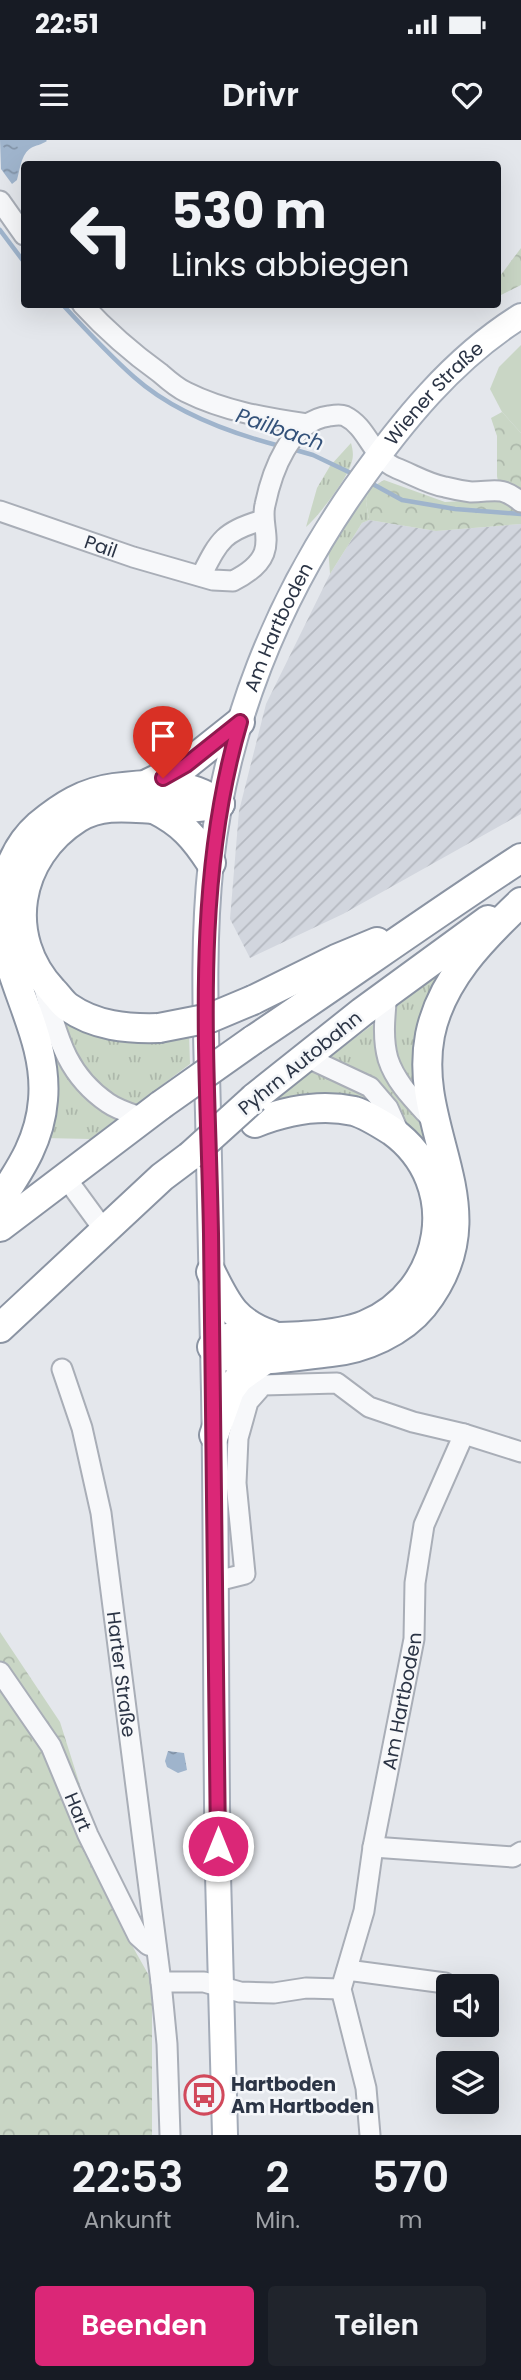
<!DOCTYPE html>
<html lang="de">
<head>
<meta charset="utf-8">
<style>
	:root { --surface:#171b24; --page:#20242c; --text:#f1f3f6; --muted:#9ea1a6; --accent:#db2777 }
	body { margin:0; font-family:Poppins,sans-serif; background:var(--page); color:var(--text); height:100vh; display:flex; flex-direction:column; font-size:26px; white-space:nowrap }
	* { box-sizing:border-box; margin:0 }
	p { font-size:23px; color:var(--muted) }
	.icon { flex:none; width:38px; height:38px; fill:none; stroke:currentColor; stroke-width:2; stroke-linecap:round; stroke-linejoin:round }
	.map { position:relative; height:1995px; overflow:hidden }
	.sheet { display:flex; flex-direction:column; background:var(--surface); flex:1 }
	.sheet>* { flex:none }
	.banner { position:absolute; left:21px; top:21px; width:480px; height:147px; border-radius:7px; box-shadow:0 7px 28px #0002; background:#171b24; color:var(--text); overflow:hidden }
	.tools { position:absolute; left:436px; top:1834px; display:grid; gap:14px }
	.tools a { display:grid; place-items:center; width:63px; height:63px; border-radius:7px; background:var(--surface); box-shadow:0 7px 28px #0002; font-size:35px }
	.pin { position:absolute; display:grid; place-items:center; width:60px; height:60px; color:#fff; margin:-72px -30px; border-radius:50% 50% 50% 0; rotate:-45deg; box-shadow:0 0 7px #0007 }
	.pin .icon { rotate:45deg }
	.me { position:absolute; width:77px; margin:-38px; rotate:0deg; stroke-linejoin:round; filter:drop-shadow(0 0 5px #0008) }
	.turn { display:flex; align-items:center; gap:24px; height:147px; padding:0 35px; font-size:32px }
	.turn .icon { width:91px; height:91px; stroke-width:2.5 }
	.turn b { display:block; font-size:49px; line-height:60px }
	.eta { display:flex; justify-content:space-evenly; align-items:center; height:119px; text-align:center }
	.eta b { font-size:42px; font-weight:600; line-height:49px }
	.primary-button { display:flex; gap:14px; margin-top:auto; padding:14px 35px }
	.primary-button a { flex:1; height:80px; border-radius:7px; background:var(--accent); color:#fff; font-size:28px; font-weight:600; line-height:80px; text-align:center }
	.primary-button a+a { background:var(--page); color:var(--text) }
	.status { display:flex; justify-content:space-between; align-items:center; height:49px; padding:0 35px; background:var(--surface); direction:ltr }
	.status svg { height:19px; fill:currentColor }
	header { display:flex; justify-content:space-between; align-items:center; height:91px; padding:0 35px; background:var(--surface); font-size:32px; font-weight:600 }
	.map>svg:first-child { display:block }
	.industrial { fill:url(#industrial-furrows) }
	.grass { fill:url(#grass-tufts) }
	.forest { fill:url(#forest-crowns) }
	.pitch { fill:#c9d6c5 }
	.water { fill:url(#water-ripples) }
	.lines { fill:none; stroke-linecap:round; stroke-linejoin:round }
	.stream { stroke:#9fb4cc; stroke-width:4.5 }
	.minor-casing { stroke:#a9aeb7; stroke-width:23 }
	.major-casing { stroke:#a3abb8; stroke-width:28 }
	.highway-casing { stroke:#8b94a3; stroke-width:32 }
	.minor { stroke:#f7f8fa; stroke-width:19 }
	.major { stroke:#fff; stroke-width:24 }
	.highway { stroke:#fff; stroke-width:28 }
	.highway-bridge-casing { stroke:#8b94a3; stroke-width:32; stroke-linecap:butt }
	.highway-bridge { stroke:#fff; stroke-width:28 }
	.route-casing { stroke:#8e194d; stroke-width:18 }
	.route { stroke:#db2777; stroke-width:12 }
	.labels { text-anchor:middle; dominant-baseline:central; stroke-width:5; stroke-linejoin:round; paint-order:stroke }
	.street-label { font-size:19px; fill:#2b3445; stroke:#f4f6f9 }
	.poi-label { font-size:19px; font-weight:bold; fill:#2b3445; stroke:#f4f6f9; text-anchor:start }
	.water-label { font-size:21px; font-style:italic; fill:#34527a; stroke:#f4f6f9 }
</style>
</head>
<body>
<div class="status"><b>22:51</b><svg viewBox="0 0 49 12"><path d="M0 12V9h3v3zM5 12V6h3v6zM10 12V3h3v9zM15 12V0h3v12zM26 1h20v11H26zM47 4h2v5h-2z"/></svg></div>
<header><svg class="icon" aria-label="menu" viewBox="0 0 24 24"><path d="M4 6h16M4 12h16M4 18h16"/></svg>Drivr<svg class="icon" aria-label="heart" viewBox="0 0 24 24"><path d="M12 20l-8-8c-3-5 5-10 8-4 3-6 11-1 8 4z"/></svg></header>
<div class="map">
<svg width="521" height="1995" viewBox="0 0 521 1995">
	<defs>
		<pattern id="industrial-furrows" width="10" height="10" patternUnits="userSpaceOnUse" patternTransform="scale(1.75)"><rect width="10" height="10" fill="#d2d6de"/><path d="M-1 1l2-2M0 10L10 0M9 11l2-2" fill="none" stroke="#b4b8c0"/></pattern>
		<pattern id="grass-tufts" width="24" height="20" patternUnits="userSpaceOnUse" patternTransform="scale(1.75)"><rect width="24" height="20" fill="#c9d6c5"/><path d="M3 7l-1-3M5 7V3M7 7l1-3M15 17l-1-3M17 17v-4M19 17l1-3" fill="none" stroke="#adb8ab"/></pattern>
		<pattern id="forest-crowns" width="20" height="18" patternUnits="userSpaceOnUse" patternTransform="scale(1.75)"><rect width="20" height="18" fill="#c9d6c5"/><path d="M2 6a3 3 0 1 1 6 0M12 15a3 3 0 1 1 6 0" fill="none" stroke="#adb8ab"/></pattern>
		<pattern id="water-ripples" width="26" height="14" patternUnits="userSpaceOnUse" patternTransform="scale(1.75)"><rect width="26" height="14" fill="#9fb4cc"/><path d="M2 4q2-2 4 0t4 0M15 11q2-2 4 0t4 0" fill="none" stroke="#8293a7"/></pattern>
	</defs>
	<rect width="100%" height="100%" fill="#e4e7ec"/>
	<polygon class="industrial" points="369,380 436,391 521,384 521,674 343,774 250,818 230,779 239,671 266,564 330,434 362,383"/>
	<g class="grass">
		<path d="M 351,303 C 353,310 354,317 351,324 C 347,339 318,377 306,387 L 317,348 L 330,326 Z"/>
		<polygon points="374,331 366,361 369,380 362,383 330,434 328,406"/>
		<polygon points="29,719 39,852 189,894 190,924 90,999 44,998 23,841"/>
		<path d="M 442,832 L 445,837 C 396,915 434,977 447,1058 C 451,1083 448,1107 439,1131 C 407,1210 305,1210 234,1211 L 230,1206 C 277,1196 329,1211 373,1190 C 465,1147 470,1010 372,971 C 335,956 294,961 257,975 L 260,970 Z"/>
	</g>
	<g class="forest">
		<polygon points="521,108 521,145 497,157 497,140"/>
		<polygon points="502,272 521,293 521,384 436,391 369,380 366,361 369,349 384,340 445,362 501,359 497,336 497,296 491,278"/>
		<polygon points="0,1492 60,1582 129,1800 152,1841 152,1995 0,1995"/>
	</g>
	<polygon class="pitch" points="521,205 521,293 502,272 490,249 499,227"/>
	<g class="water">
		<path d="M 0,0 L 46,0 L 47,1 C 41,5 36,5 31,8 C 21,14 20,30 17,40 L 12,44 L 1,29 Z"/>
		<polygon points="168,1611 184,1613 187,1630 178,1633 167,1627 165,1621"/>
	</g>
	<g class="lines">
		<g class="stream">
			<polyline points="0,90 24,122"/>
			<path d="M 62,164 C 85,189 109,215 134,237 C 173,272 230,293 280,306"/>
			<polyline points="292,309 313,315 355,335"/>
			<polyline points="369,342 402,360 455,369 521,374"/>
		</g>
		<g class="minor-casing">
			<g id="minor">
				<polyline points="0,61 24,95"/>
				<path d="M 82,164 C 106,190 132,213 160,233 C 168,240 177,248 186,252 C 224,271 266,278 307,284"/>
				<path id="s1" d="M 0,371 L 133,417 L 213,440 L 233,441 C 245,435 259,426 264,413 C 270,397 261,381 265,365 C 272,331 290,281 329,276 C 335,275 340,274 345,276 C 368,287 372,318 396,328 C 412,334 428,344 445,347 C 453,349 463,351 471,352 C 494,352 500,345 521,362"/>
				<path d="M 201,436 C 219,401 223,391 263,380"/>
				<path d="M 43,845 C 57,893 64,933 108,963 C 118,970 132,974 143,978"/>
				<path d="M 387,853 C 385,874 382,898 388,919 C 396,944 417,963 433,981"/>
				<polyline points="306,917 370,947 388,968 401,997"/>
				<polyline points="66,1038 104,1090"/>
				<path id="s2" d="M 62,1229 L 82,1288 L 101,1373 L 161,1842"/>
				<polyline points="217,1441 245,1434 236,1343 238,1298 248,1262 263,1245 337,1243 369,1267 413,1282 464,1294 521,1312"/>
				<path id="s3" d="M 0,1532 L 51,1606 L 88,1695 L 138,1796 L 148,1805 L 156,1807"/>
				<polyline points="373,1707 513,1717 521,1712"/>
				<polyline points="347,1830 445,1843"/>
				<polyline points="170,1995 167,1904 161,1842 204,1842 240,1852 274,1853 306,1848 341,1849"/>
				<path id="s4" d="M 370,1995 L 366,1948 L 341,1849 L 364,1771 L 373,1707 L 414,1499 L 415,1443 L 424,1385 L 464,1294"/>
			</g>
		</g>
		<g class="major-casing">
			<g id="major">
				<path id="s5" d="M 225,1995 C 223,1908 220,1821 218,1735 C 215,1574 217,1413 214,1252 C 212,1159 210,1066 208,973 C 206,889 202,805 211,722 C 226,586 277,459 355,348 C 401,283 453,218 521,176"/>
			</g>
		</g>
		<g class="highway-casing">
			<g id="highway">
				<polyline points="149,643 186,625 240,582"/>
				<path d="M 154,669 C 182,683 194,697 211,723"/>
				<polyline points="253,860 336,819 377,802"/>
				<path d="M 159,888 C 127,889 95,886 68,867 C 62,863 58,856 53,851 C 2,797 16,717 78,678 C 103,663 130,668 156,669 C 178,669 199,668 220,664"/>
				<path d="M 253,900 C 343,840 430,777 521,718"/>
				<polyline points="254,958 362,872 488,780"/>
				<path d="M 255,983 C 285,971 321,964 354,971 C 367,975 381,984 392,991 C 465,1044 445,1152 365,1185 C 331,1199 264,1197 227,1198 L 212,1207 C 218,1210 224,1216 230,1217 C 262,1224 299,1215 331,1212 C 364,1209 402,1192 423,1166 C 499,1070 411,993 430,895 C 441,840 482,799 521,762"/>
				<path d="M 0,1060 C 21,1028 40,1000 43,960 C 49,893 1,836 1,769 C 1,761 4,752 6,743 C 11,720 21,701 39,685 C 62,666 84,652 114,648 C 152,643 187,640 220,664"/>
				<polyline points="0,1087 161,965"/>
				<path d="M 211,1132 C 227,1165 236,1183 272,1195"/>
				<polyline points="0,1188 162,1037 190,1016"/>
				<polyline points="214,1295 230,1250 239,1238 266,1219"/>
			</g>
		</g>
		<use href="#minor" class="minor"/>
		<use href="#major" class="major"/>
		<use href="#highway" class="highway"/>
		<g class="highway-bridge-casing">
			<g id="highway-bridge">
				<polyline points="159,888 210,878 253,860"/>
				<polyline points="161,965 253,900"/>
				<polyline points="190,1016 254,958"/>
			</g>
		</g>
		<use href="#highway-bridge" class="highway-bridge"/>
	</g>
	<g class="lines">
		<g class="route-casing">
			<path id="route" d="M 163,638 L 186,625 L 240,582 C 191,749 208,923 211,1094 C 214,1298 217,1502 218,1706"/>
		</g>
		<use href="#route" class="route"/>
	</g>
	<defs>
		<g id="bus-ring" transform="scale(2.0125)"><circle r="9.5" fill="#f4f6f9" stroke="#d1495b" stroke-width="1.5"/><path d="M-5-6H5V4H4V6H2V4H-2V6H-4V4H-5ZM-3.5-4V0h7V-4ZM-3.5 1.2v1.5H-2V1.2ZM2 1.2v1.5H3.5V1.2Z" fill="#d1495b"/></g>
	</defs>
	<g fill-rule="evenodd">
		<use href="#bus-ring" x="204" y="1955"/>
	</g>
	<g class="labels">
		<g class="street-label">
			<text stroke="none"><textPath href="#s5" startOffset="1802">Wiener Straße</textPath></text>
			<text stroke="none"><textPath href="#s1" startOffset="107">Pail</textPath></text>
			<text stroke="none"><textPath href="#s5" startOffset="1519">Am Hartboden</textPath></text>
			<text transform="translate(300 923) rotate(-39)">Pyhrn Autobahn</text>
			<text stroke="none"><textPath href="#s2" startOffset="312">Harter Straße</textPath></text>
			<text stroke="none"><textPath href="#s4" startOffset="444">Am Hartboden</textPath></text>
			<text stroke="none"><textPath href="#s3" startOffset="161">Hart</textPath></text>
		</g>
		<g class="poi-label">
			<text x="231" y="1944">Hartboden<tspan x="231" dy="22">Am Hartboden</tspan></text>
		</g>
		<g class="water-label">
			<text transform="translate(280 289) rotate(19)">Pailbach</text>
		</g>
	</g>
</svg>
<div class="tools">
<a><svg class="icon" aria-label="sound" viewBox="0 0 24 24"><path d="M4 9h4l5-4v14l-5-4H4zM17 9q2 3 0 6"/></svg></a>
<a><svg class="icon" aria-label="layers" viewBox="0 0 24 24"><path d="M12 4l9 5-9 5-9-5zM3 14l9 5 9-5"/></svg></a>
</div>
<div class="pin" style="left:163px;top:638px;background:#d93025"><svg class="icon" aria-label="arrive" viewBox="0 0 24 24"><path d="M6 21V4h12l-3 4 3 4H6"/></svg></div>
<svg class="me" style="left:218px;top:1706px" viewBox="-20 -20 40 40"><circle r="17" fill="#db2777" stroke="#fff" stroke-width="3"/><path d="M0-11L8 9 0 5-8 9z" fill="#fff"/></svg>
<div class="banner">
<div class="turn"><svg class="icon" aria-label="left" viewBox="0 0 24 24"><path d="M17 20v-9H6M10 6l-5 5 5 5"/></svg><div><b>530 m</b>Links abbiegen</div></div>
</div>
</div>
<section class="sheet">
<div class="eta">
<div><b>22:53</b><p>Ankunft</p></div>
<div><b>2</b><p>Min.</p></div>
<div><b>570</b><p>m</p></div>
</div>
<div class="primary-button"><a>Beenden</a><a>Teilen</a></div>
</section>
</body>
</html>
